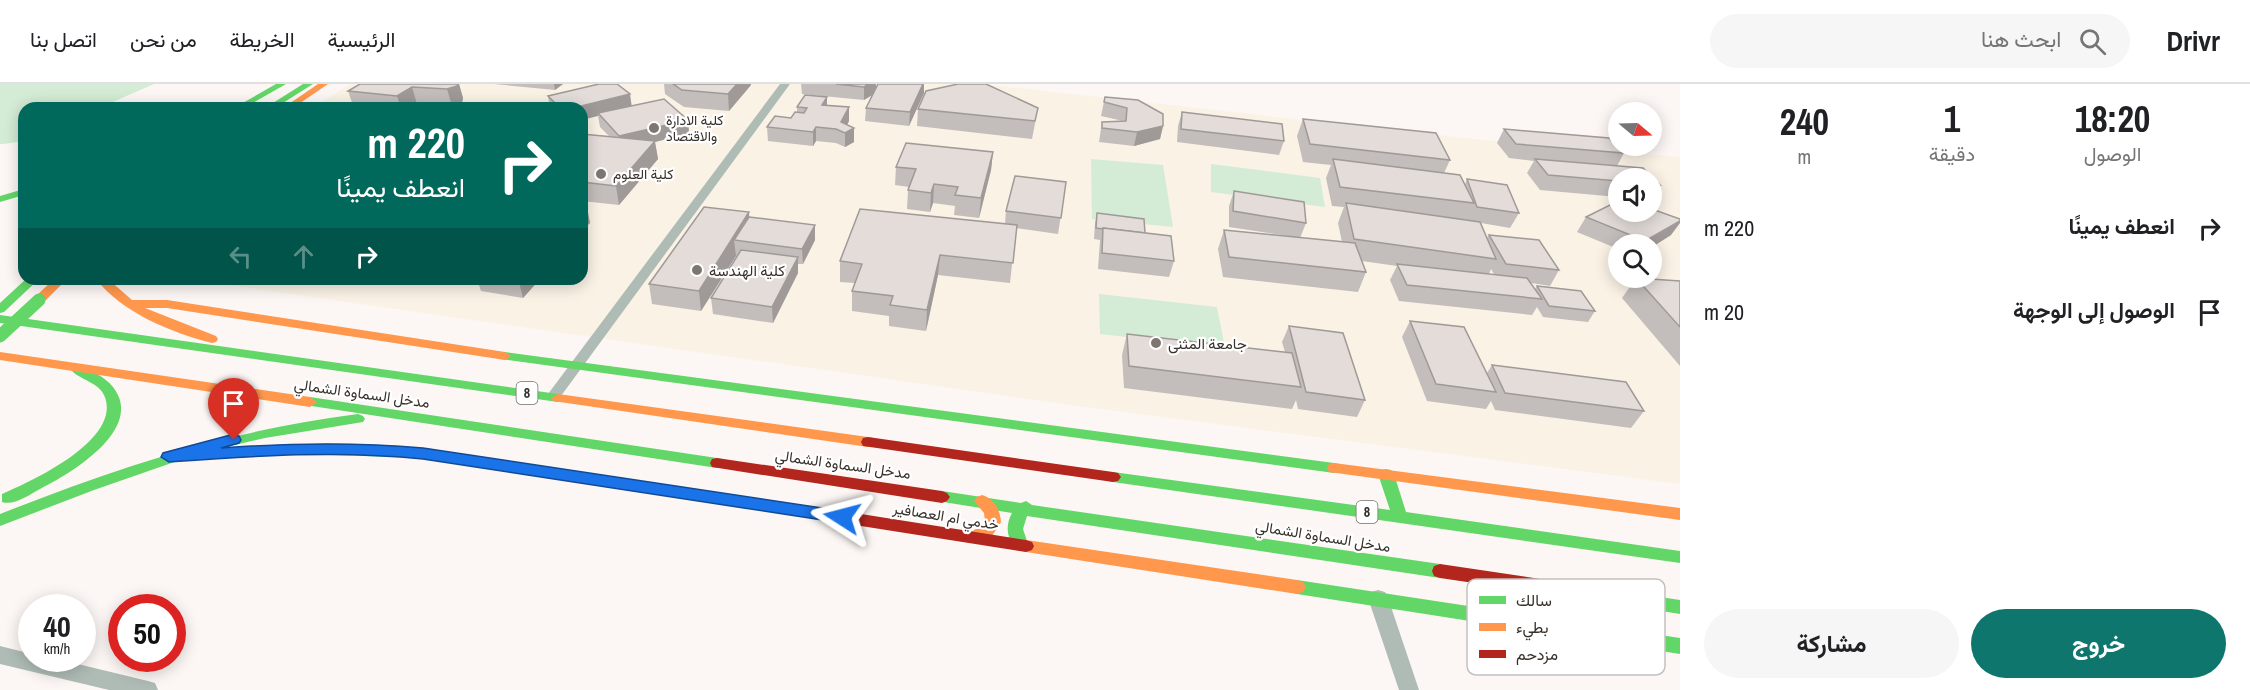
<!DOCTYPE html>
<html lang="ar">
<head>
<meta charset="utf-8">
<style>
	:root { --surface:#fff; --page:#f6f6f6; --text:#202124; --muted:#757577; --line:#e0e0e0; --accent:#0f766e }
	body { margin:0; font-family:"Archivo Narrow",Vazirmatn,sans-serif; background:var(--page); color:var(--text); direction:rtl; height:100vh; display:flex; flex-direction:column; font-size:22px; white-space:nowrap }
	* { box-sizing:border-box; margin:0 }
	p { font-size:20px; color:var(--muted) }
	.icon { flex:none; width:33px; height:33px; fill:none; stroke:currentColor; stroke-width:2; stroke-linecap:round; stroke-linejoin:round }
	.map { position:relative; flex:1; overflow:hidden; direction:ltr }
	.drawer { display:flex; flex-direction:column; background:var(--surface); width:570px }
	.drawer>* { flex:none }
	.top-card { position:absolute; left:18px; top:18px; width:570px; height:183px; border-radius:18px; box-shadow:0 3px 15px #0003; direction:rtl; background:#00695c; color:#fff; overflow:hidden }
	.needle { width:39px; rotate:109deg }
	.tools { position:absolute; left:1608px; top:18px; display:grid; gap:12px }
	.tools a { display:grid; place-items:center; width:54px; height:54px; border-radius:50%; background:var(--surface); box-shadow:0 3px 15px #0003; font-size:30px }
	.speed { position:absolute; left:18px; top:510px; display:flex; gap:12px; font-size:30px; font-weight:700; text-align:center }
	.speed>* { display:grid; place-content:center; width:78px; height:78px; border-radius:50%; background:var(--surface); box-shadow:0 3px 15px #0003; line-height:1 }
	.speed small { font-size:15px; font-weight:400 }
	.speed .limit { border:9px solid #d22; background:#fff; color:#111 }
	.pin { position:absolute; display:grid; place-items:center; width:51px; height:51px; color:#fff; margin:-62px -26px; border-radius:50% 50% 50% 0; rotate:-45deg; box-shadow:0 0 6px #0007 }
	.pin .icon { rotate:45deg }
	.me { position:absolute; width:66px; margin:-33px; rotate:279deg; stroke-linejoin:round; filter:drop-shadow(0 0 4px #0008) }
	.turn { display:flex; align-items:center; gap:21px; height:126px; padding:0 24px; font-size:27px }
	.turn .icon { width:78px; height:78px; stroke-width:2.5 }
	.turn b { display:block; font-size:42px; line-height:51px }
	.lanes { display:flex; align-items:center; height:57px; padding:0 24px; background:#0003; justify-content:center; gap:30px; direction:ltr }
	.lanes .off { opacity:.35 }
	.eta { display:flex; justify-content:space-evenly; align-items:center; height:102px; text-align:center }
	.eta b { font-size:36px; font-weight:700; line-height:42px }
	.cta { display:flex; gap:12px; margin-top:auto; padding:12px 24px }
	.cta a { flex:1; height:69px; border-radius:36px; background:var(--accent); color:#fff; font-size:24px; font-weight:700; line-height:69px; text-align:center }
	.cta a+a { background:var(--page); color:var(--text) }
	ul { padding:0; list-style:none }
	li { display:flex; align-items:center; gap:18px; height:84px; padding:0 24px }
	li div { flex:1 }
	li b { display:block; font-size:22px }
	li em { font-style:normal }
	header { display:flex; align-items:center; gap:36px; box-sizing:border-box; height:84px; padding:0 30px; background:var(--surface); border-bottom:2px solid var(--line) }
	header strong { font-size:28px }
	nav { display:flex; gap:33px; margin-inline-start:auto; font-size:21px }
	.search { width:420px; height:54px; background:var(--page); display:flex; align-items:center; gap:15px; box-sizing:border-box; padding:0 21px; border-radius:33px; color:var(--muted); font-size:22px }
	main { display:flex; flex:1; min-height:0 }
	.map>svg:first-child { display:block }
	.education { fill:#faf2e5; fill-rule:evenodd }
	.green { fill:#d4ebd5 }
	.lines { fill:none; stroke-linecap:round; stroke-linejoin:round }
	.street { fill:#afbcb5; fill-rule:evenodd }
	.fast { fill:#63d668; fill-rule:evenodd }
	.slow { fill:#ff974d; fill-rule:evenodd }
	.jam { fill:#b3261e; fill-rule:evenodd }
	.fast-bridge { stroke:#63d668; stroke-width:13 }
	.wall { fill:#c3bdbb; fill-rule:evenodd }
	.shaded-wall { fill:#9f9a98 }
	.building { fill:#e3dcd9; stroke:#9f9a98; stroke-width:1.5 }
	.route { fill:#1a73e8; stroke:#114b97; stroke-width:1.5 }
	.poi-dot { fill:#7d7671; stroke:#fff; stroke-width:2 }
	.labels { text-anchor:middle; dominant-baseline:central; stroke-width:4.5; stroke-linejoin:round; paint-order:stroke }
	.far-poi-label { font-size:14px; fill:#38302b; stroke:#fff; text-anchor:start }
	.shield { fill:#fff; stroke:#746e6b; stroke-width:1.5 }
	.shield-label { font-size:14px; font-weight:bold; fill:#38302b }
	.poi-label { font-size:15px; fill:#38302b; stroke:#fff; text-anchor:start }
	.street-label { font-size:15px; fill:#38302b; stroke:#fff }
	.key { fill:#fff; stroke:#c3c1bf; stroke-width:1.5 }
	.key-label { font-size:16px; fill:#38302b }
</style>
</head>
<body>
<header>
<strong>Drivr</strong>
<div class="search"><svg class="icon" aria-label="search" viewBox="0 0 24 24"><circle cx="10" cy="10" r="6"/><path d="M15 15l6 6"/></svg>ابحث هنا</div>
<nav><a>الرئيسية</a><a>الخريطة</a><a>من نحن</a><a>اتصل بنا</a></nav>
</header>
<main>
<section class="drawer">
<div class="eta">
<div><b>18:20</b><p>الوصول</p></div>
<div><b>1</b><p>دقيقة</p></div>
<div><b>240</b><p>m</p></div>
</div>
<ul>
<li><svg class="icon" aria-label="right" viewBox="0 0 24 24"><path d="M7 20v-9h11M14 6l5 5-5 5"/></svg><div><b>انعطف يمينًا</b></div><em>220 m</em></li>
<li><svg class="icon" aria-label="arrive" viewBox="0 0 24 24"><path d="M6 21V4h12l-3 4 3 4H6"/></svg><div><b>الوصول إلى الوجهة</b></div><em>20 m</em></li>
</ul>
<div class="cta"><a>خروج</a><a>مشاركة</a></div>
</section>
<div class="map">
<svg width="1680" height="606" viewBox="0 0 1680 606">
	<rect width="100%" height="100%" fill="#fcf7f4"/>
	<path class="education" d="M 350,0 L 982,0 L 1484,56 L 1680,73 L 1680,400 L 1077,322 L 186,195 L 582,195 L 582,24 L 313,24 ZM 1618,94 L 1652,94 L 1652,128 L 1618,128 ZM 1618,160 L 1652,160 L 1652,194 L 1618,194 Z"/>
	<g class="green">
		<polygon points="0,0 154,0 99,24 24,24 24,57 3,60 0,60"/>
		<polygon points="1091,75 1163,81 1173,143 1092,135"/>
		<polygon points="1211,80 1320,94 1325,123 1211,108"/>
		<polygon points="1099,210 1217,223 1225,264 1100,250"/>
	</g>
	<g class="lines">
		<g class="street">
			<polygon points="780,0 790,0 558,316 548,316 545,313 548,310"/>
			<polygon points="1378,506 1385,508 1388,514 1419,606 1399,606 1368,514 1371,508"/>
			<polygon points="0,562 32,570 32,574 53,574 148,597 155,599 158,606 109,606 0,580"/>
		</g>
		<g class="fast">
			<polygon points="276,0 286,0 244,24 234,24"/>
			<polygon points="303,0 313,0 275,24 265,24"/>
			<polygon points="24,105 24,111 0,118 0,112"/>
			<polygon points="26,195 39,195 4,228 0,229 0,219"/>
			<polygon points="0,231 558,310 565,314 558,318 0,239"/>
			<polygon points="505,268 1334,379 1339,380 1341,384 1339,388 1334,389 500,275 499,272 500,269"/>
			<path d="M 78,282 C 90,285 105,293 113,303 C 146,345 70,390 40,405 C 29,411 14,422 2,418 L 2,410 C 32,397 124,355 104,311 C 98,298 80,296 71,286 L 73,283 Z"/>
			<polygon points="310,313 717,374 722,375 724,379 722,383 717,384 305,321 303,318"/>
			<path d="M 358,330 L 363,332 L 365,335 L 363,338 L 265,354 L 222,364 L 305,360 L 423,364 L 842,427 L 848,429 L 850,433 L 848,437 L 842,439 L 423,374 L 305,370 L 183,375 L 94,406 L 0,442 L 0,430 C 119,383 230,346 358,330 Z"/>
			<polygon points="1386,385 1391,386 1394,390 1406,428 1680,467 1680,479 1113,398 1108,397 1105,393 1108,389 1113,388 1390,426 1378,390 1381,386"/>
			<path d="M 942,407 L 1021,419 L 1026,417 L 1032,421 L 1440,480 L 1446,482 L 1448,487 L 1446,492 L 1440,494 L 1027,432 L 1023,445 L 1028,460 L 1026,464 L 1020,466 L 1014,464 C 1007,452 1005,442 1012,429 L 937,417 L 934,413 L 937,409 Z"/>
			<polygon points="1297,496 1680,554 1680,570 1297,510 1291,508 1288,503 1291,498"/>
			<polygon points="1587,502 1680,516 1680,530 1581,514 1578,509 1581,504"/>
		</g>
		<g class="slow">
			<polygon points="318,0 328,0 293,24 283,24"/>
			<polygon points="54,195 67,195 43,219 35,219 33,216 35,213"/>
			<path d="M 96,195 L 108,195 L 132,216 L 167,216 L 505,268 L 511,272 L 505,276 L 167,224 L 145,224 L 216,252 L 218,255 L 216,258 L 212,259 C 172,249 121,228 96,195 Z"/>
			<polygon points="0,268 310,313 317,318 310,323 0,276"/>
			<polygon points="558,310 868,353 873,354 875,358 873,362 868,363 553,317 551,314"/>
			<polygon points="1334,379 1680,424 1680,436 1329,388 1327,384 1329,380"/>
			<path d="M 982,411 C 995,415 1000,426 1001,438 L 992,452 L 975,459 L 969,457 L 967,453 C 971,446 980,444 985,437 L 984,429 L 974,417 L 977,413 Z"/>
			<polygon points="1026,456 1297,496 1303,498 1306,503 1303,508 1297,510 1026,468 1020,466 1018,462 1020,458"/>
		</g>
		<g class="jam">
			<polygon points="868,353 1113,388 1118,389 1121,393 1118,397 1113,398 863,362 861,358 863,354"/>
			<polygon points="717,374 942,407 947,409 950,413 947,417 942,419 712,383 710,379 712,375"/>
			<polygon points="842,427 1026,456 1032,458 1034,462 1032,466 1026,468 842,439 836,437 834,433 836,429"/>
			<polygon points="1440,480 1587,502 1593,504 1596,509 1593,514 1587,516 1440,494 1434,492 1432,487 1434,482"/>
		</g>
		<polyline class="fast-bridge" points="0,252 39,216"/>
	</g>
	<g class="wall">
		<polygon points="459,0 463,14 462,19 452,22 417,20 411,24 354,24 348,7"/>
		<polygon points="494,0 563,0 555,6"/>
		<polygon points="664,0 751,0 751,1 729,27 684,23 665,10"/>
		<polygon points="801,0 876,0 876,5 878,0 924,0 924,9 909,42 865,37 866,24 873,10 864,16 802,10"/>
		<polygon points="548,12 632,22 688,36 689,49 655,58 658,75 619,121 582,117 582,50 609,52 600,43 598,32 582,24 550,24"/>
		<polygon points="827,13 827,21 849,23 849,37 847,41 854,44 854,58 845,63 836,59 816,57 813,62 768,57 767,43 791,34 797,28 797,23"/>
		<polygon points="1105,13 1163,42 1160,55 1134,62 1099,58 1102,38 1123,37 1101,32"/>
		<polygon points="1038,24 1032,55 917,42 918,25"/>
		<polygon points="1182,28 1284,57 1279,71 1177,58 1178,42"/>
		<path d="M 1303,35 L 1450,76 L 1444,89 L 1465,100 L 1467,95 L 1519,129 L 1510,144 L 1481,139 L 1487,154 L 1489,151 L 1559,186 L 1550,202 L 1531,199 L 1535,205 L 1537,202 L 1595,227 L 1588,238 L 1543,233 L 1537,223 L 1532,231 L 1399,217 L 1390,196 L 1397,182 L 1362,177 L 1366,188 L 1358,208 L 1223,193 L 1218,165 L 1224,146 L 1295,153 L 1229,143 L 1229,122 L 1234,107 L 1306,139 L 1300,154 L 1342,158 L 1338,139 L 1344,123 L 1332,122 L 1326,94 L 1331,81 L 1303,78 L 1297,52 ZM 1491,185 L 1494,190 L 1489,190 Z"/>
		<polygon points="1504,45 1609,54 1624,69 1617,82 1643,84 1660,101 1652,114 1652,94 1618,94 1618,113 1540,106 1527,89 1534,77 1509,74 1497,59"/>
		<polygon points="993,68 991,86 979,134 954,131 955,122 933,119 930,128 907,125 908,106 909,103 895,101 896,83"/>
		<polygon points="1066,98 1058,150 1016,144 1010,199 938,191 926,247 889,242 889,232 852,227 852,207 855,199 840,198 840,177 1005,140 1006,127"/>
		<polygon points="1097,129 1145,149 1174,177 1169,193 1098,185 1100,156 1094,155 1095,139"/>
		<polygon points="749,133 815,141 815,156 803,180 798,180 798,189 773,239 713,230 711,214 737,172 736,172 701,227 652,220 649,200"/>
		<polygon points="1586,133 1671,151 1652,163 1652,160 1618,160 1618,165 1577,148"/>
		<polygon points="1636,194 1680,197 1680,282 1622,214"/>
		<polygon points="421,195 439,195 437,197"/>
		<polygon points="477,195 540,195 523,214 481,207"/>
		<polygon points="1410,237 1487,289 1492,281 1644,327 1631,344 1495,326 1491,317 1486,325 1427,317 1402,253"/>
		<polygon points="1289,242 1365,316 1357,333 1298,325 1296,316 1292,325 1124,304 1122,271 1127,250 1285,268 1282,258"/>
	</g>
	<g class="shaded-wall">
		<polygon points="458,0 459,0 463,14 462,19 452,22 447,5"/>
		<polygon points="554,0 563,0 555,6"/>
		<polygon points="737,0 751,0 751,1 729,27 728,10"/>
		<polygon points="868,0 876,0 876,9 864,16 864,3"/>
		<polygon points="923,0 924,0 924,9 909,42 910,28"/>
		<polygon points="412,3 417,20 411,24 401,24 397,12"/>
		<polygon points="630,10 632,24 598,29 598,32 582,36 582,24 573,24"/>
		<polygon points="827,13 827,27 822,21"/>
		<polygon points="849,23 849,37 843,48 841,38"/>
		<polygon points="688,36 689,49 655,58 658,75 619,121 616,102 621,66 619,52"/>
		<polygon points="1163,42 1160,55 1134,62 1137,48"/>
		<polygon points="816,43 816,57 813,62 813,48"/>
		<polygon points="854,44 854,58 845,63 845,49"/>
		<polygon points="993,68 991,86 979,134 981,114"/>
		<polygon points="934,100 933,119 930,128 931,109"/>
		<polygon points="587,123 590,139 582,147 582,129"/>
		<polygon points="749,128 750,148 734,156 736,172 701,227 699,207"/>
		<polygon points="1680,137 1680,139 1671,151 1652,163 1652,160 1642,160 1645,157"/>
		<polygon points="815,141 815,156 803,180 802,165"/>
		<polygon points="940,171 938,191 926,247 927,226"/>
		<polygon points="798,173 798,189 773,239 772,223"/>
		<polygon points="521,195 540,195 523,214 519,198"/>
	</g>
	<g class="building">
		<polygon points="360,0 458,0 457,2 447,5 412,3 397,12 348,7"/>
		<polygon points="599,0 617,0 630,10 573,24 560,24 548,12"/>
		<polygon points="673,0 737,0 728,10 682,6"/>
		<polygon points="836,0 868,0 864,3"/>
		<polygon points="878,0 923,0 910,28 866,24"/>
		<polygon points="958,0 986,0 1038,24 1035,37 918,25 926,7"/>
		<polygon points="805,11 827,13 822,21 849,23 841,38 854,44 845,49 836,45 816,43 813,48 767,43 775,32 791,34 795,28 804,29 807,24 797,23"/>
		<polygon points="1105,13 1138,16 1163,30 1163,42 1137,48 1102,44 1102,38 1126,37 1127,24 1104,18"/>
		<polygon points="664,15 688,36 619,52 598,29"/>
		<polygon points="1182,28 1282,40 1284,57 1181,45"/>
		<polygon points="1303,35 1436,49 1450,76 1310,60"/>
		<polygon points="1504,45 1609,54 1624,69 1516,60"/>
		<polygon points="582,50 655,57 616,102 582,98"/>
		<polygon points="906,59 993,68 981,114 955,111 958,103 934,100 931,109 908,106 916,85 896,83"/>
		<polygon points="1333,75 1460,91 1474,119 1340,103"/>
		<polygon points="1535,75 1643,84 1660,101 1652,100 1652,94 1618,94 1618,97 1548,91"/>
		<polygon points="1015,92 1066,98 1061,134 1006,127"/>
		<polygon points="1467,95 1507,101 1519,129 1477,123"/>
		<polygon points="1234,107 1304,118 1306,139 1233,127"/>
		<polygon points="1346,119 1480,138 1496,175 1354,155"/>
		<polygon points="1614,119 1618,120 1618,128 1652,128 1652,125 1680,135 1680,137 1645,157 1586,133"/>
		<polygon points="582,123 587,123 582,129"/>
		<polygon points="704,123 749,128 699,207 649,200"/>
		<polygon points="860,125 1017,141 1013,179 940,171 927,226 890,221 893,212 852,207 862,180 840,177"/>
		<polygon points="1097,129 1144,135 1145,149 1103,144 1103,145 1096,144"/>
		<polygon points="749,133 815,141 802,165 734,156"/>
		<polygon points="1103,144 1171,152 1174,177 1102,169"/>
		<polygon points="1224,146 1355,159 1366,188 1229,173"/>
		<polygon points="1489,151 1539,156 1559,186 1506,180"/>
		<polygon points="741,166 798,173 772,223 711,214"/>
		<polygon points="1397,180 1527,194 1542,215 1407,201"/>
		<polygon points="1636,194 1680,197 1680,243"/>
		<polygon points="501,195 521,195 519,198"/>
		<polygon points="1537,202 1581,207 1595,227 1549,222"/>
		<polygon points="1410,237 1464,243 1496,308 1436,300"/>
		<polygon points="1289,242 1343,249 1365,316 1306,308"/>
		<polygon points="1127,250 1292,269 1301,303 1129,282"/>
		<polygon points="1492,281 1626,298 1644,327 1505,309"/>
	</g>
	<path class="route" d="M 234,350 L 239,352 L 241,356 L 239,359 L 221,364 C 289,359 355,358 423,364 L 842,427 L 848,428 L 850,433 L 848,437 L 842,439 L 423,375 C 337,366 254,372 169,378 L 161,373 L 163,369 Z"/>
	<g class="poi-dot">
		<circle cx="654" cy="44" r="6"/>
		<circle cx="601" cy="90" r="6"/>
		<circle cx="697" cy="186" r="6"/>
		<circle cx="1156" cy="259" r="6"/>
	</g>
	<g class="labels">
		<g class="far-poi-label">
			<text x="666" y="36">كلية الادارة<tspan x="666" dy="16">والاقتصاد</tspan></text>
			<text x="613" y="90">كلية العلوم</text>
		</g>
		<g class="shield">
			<rect x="516.5" y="298" width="21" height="22" rx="4.5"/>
			<rect x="1356.5" y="417" width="21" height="22" rx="4.5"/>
		</g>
		<g class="shield-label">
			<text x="527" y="309">8</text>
			<text x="1367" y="428">8</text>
		</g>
		<g class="poi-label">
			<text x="709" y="186">كلية الهندسة</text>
			<text x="1168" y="259">جامعة المثنى</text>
		</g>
		<g class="street-label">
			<text transform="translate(362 309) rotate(8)">مدخل السماوة الشمالي</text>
			<text transform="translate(843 380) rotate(8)">مدخل السماوة الشمالي</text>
			<text transform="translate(946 432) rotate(9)">خدمي ام العصافير</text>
			<text transform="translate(1323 452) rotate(9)">مدخل السماوة الشمالي</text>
		</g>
	</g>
	<rect x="1467" y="495" width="198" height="96" rx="9" class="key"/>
	<rect x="1479" y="512" width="27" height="8" fill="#63d668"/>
	<rect x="1479" y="539" width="27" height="8" fill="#ff974d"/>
	<rect x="1479" y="566" width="27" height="8" fill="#b3261e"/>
	<g class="key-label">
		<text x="1516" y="522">سالك</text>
		<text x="1516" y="549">بطيء</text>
		<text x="1516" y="576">مزدحم</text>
	</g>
</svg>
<div class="tools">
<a><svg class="needle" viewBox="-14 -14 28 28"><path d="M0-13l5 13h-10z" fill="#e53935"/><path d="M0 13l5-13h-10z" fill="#757577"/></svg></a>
<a><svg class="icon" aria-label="sound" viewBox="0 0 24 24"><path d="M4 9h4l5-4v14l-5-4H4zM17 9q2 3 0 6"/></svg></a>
<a><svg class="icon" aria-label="search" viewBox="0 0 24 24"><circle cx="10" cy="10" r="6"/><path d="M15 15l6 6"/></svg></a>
</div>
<div class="speed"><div>40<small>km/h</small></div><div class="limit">50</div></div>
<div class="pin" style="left:234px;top:356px;background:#d93025"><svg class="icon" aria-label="arrive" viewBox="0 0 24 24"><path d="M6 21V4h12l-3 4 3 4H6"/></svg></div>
<svg class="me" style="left:842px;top:433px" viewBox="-20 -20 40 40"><path d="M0-17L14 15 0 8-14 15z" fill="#1a73e8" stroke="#fff" stroke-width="4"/></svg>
<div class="top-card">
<div class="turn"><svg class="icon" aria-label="right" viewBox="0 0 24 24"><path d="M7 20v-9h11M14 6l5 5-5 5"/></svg><div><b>220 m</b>انعطف يمينًا</div></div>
<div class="lanes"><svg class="icon off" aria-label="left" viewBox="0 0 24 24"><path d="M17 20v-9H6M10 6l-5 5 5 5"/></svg><svg class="icon off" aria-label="ahead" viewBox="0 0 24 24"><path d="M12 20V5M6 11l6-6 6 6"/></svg><svg class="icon" aria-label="right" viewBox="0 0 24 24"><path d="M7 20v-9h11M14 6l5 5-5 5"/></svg></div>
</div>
</div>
</main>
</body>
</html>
